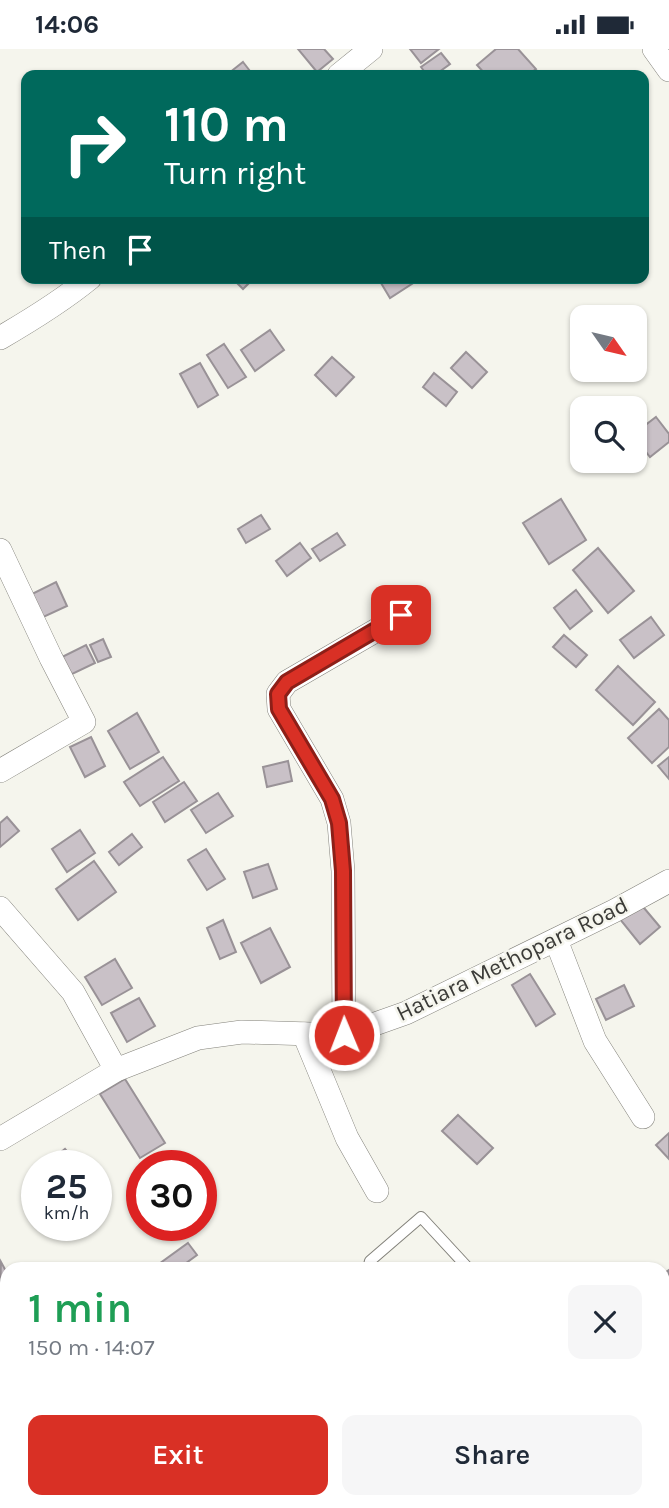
<!DOCTYPE html>
<html lang="en">
<head>
<meta charset="utf-8">
<style>
	:root { --surface:#fff; --page:#f6f6f7; --text:#1f2937; --muted:#747a83; --accent:#d93025 }
	body { margin:0; font-family:Karla,sans-serif; background:var(--page); color:var(--text); height:100vh; display:flex; flex-direction:column; font-size:26px; white-space:nowrap }
	* { box-sizing:border-box; margin:0 }
	p { font-size:23px; color:var(--muted) }
	.icon { flex:none; width:38px; height:38px; fill:none; stroke:currentColor; stroke-width:2; stroke-linecap:round; stroke-linejoin:round }
	.map { position:relative; flex:1; overflow:hidden }
	.details { position:absolute; left:0px; top:1213px; width:670px; height:247px; display:flex; flex-direction:column; background:var(--surface); border-radius:21px 21px 0 0; box-shadow:0 2px 5px #0004 }
	.details>* { flex:none }
	.banner { position:absolute; left:21px; top:21px; width:628px; height:214px; border-radius:14px; box-shadow:0 2px 5px #0004; background:#00695c; color:#fff; overflow:hidden }
	.needle { width:46px; rotate:124deg }
	.fabs { position:absolute; left:570px; top:256px; display:grid; gap:14px }
	.fabs a { display:grid; place-items:center; width:77px; height:77px; border-radius:14px; background:var(--surface); box-shadow:0 2px 5px #0004; font-size:35px }
	.speed { position:absolute; left:21px; top:1101px; display:flex; gap:14px; font-size:35px; font-weight:700; text-align:center }
	.speed>* { display:grid; place-content:center; width:91px; height:91px; border-radius:50%; background:var(--surface); box-shadow:0 2px 5px #0004; line-height:1 }
	.speed small { font-size:18px; font-weight:400 }
	.speed .limit { border:10px solid #d22; background:#fff; color:#111 }
	.pin { position:absolute; display:grid; place-items:center; width:60px; height:60px; color:#fff; margin:-30px; border-radius:14px; box-shadow:0 4px 10px #0006 }
	.me { position:absolute; width:77px; margin:-38px; rotate:359deg; stroke-linejoin:round; filter:drop-shadow(0 0 5px #0008) }
	.turn { display:flex; align-items:center; gap:24px; height:147px; padding:0 28px; font-size:32px }
	.turn .icon { width:91px; height:91px; stroke-width:2.5 }
	.turn b { display:block; font-size:49px; line-height:60px }
	.then { display:flex; align-items:center; height:66px; padding:0 28px; background:#0003; gap:14px; font-size:26px }
	.round { display:grid; place-items:center; flex:none; width:74px; height:74px; border-radius:14px; background:var(--page) }
	.head { display:flex; align-items:center; justify-content:space-between; height:119px; padding:0 28px }
	h1 { font-size:42px; font-weight:600; line-height:52px; color:#1e9e55 }
	.button { display:flex; gap:14px; margin-top:auto; padding:14px 28px }
	.button a { flex:1; height:80px; border-radius:14px; background:var(--accent); color:#fff; font-size:28px; font-weight:600; line-height:80px; text-align:center }
	.button a+a { background:var(--page); color:var(--text) }
	.status { display:flex; justify-content:space-between; align-items:center; height:49px; padding:0 35px; background:var(--surface); direction:ltr }
	.status svg { height:19px; fill:currentColor }
	.map>svg:first-child { display:block }
	.building { fill:#c9c1c7; stroke:#999297; stroke-width:2 }
	.lines { fill:none; stroke-linecap:round; stroke-linejoin:round }
	.service-casing { stroke:#83827b; stroke-width:12 }
	.minor-casing { stroke:#83827b; stroke-width:24 }
	.service { stroke:#fff; stroke-width:10 }
	.minor { stroke:#fff; stroke-width:23 }
	.route-casing { stroke:#8d1f18; stroke-width:18 }
	.route { stroke:#d93025; stroke-width:12 }
	.labels { text-anchor:middle; dominant-baseline:central; stroke-width:5; stroke-linejoin:round; paint-order:stroke }
	.street-label { font-size:23px; fill:#3b3b38; stroke:#f5f5ed }
</style>
</head>
<body>
<div class="status"><b>14:06</b><svg viewBox="0 0 49 12"><path d="M0 12V9h3v3zM5 12V6h3v6zM10 12V3h3v9zM15 12V0h3v12zM26 1h20v11H26zM47 4h2v5h-2z"/></svg></div>
<div class="map">
<svg width="669" height="1459" viewBox="0 0 669 1459">
	<rect width="100%" height="100%" fill="#f5f5ed"/>
	<g class="building">
		<polygon points="298,0 324,0 333,10 317,23"/>
		<polygon points="410,0 439,0 421,14"/>
		<polygon points="496,0 518,0 536,20 528,26 486,26 477,16"/>
		<polygon points="441,4 450,15 435,26 427,26 421,18"/>
		<polygon points="243,13 253,26 231,26 229,24"/>
		<polygon points="232,229 254,229 243,240"/>
		<polygon points="378,229 421,229 390,249"/>
		<polygon points="270,281 284,301 255,322 241,301"/>
		<polygon points="224,295 246,328 228,339 207,306"/>
		<polygon points="466,303 487,323 472,339 451,319"/>
		<polygon points="332,308 354,328 336,347 315,326"/>
		<polygon points="200,314 218,346 198,358 180,325"/>
		<polygon points="434,324 457,343 446,357 423,338"/>
		<polygon points="656,368 669,385 669,393 650,408 635,389 635,384"/>
		<polygon points="561,450 586,491 549,515 523,474"/>
		<polygon points="261,466 270,480 246,494 238,480"/>
		<polygon points="337,484 345,496 320,512 312,500"/>
		<polygon points="300,494 311,509 287,527 276,512"/>
		<polygon points="598,499 634,542 608,564 573,521"/>
		<polygon points="56,533 67,557 39,570 28,547"/>
		<polygon points="576,541 592,562 570,580 554,559"/>
		<polygon points="651,568 664,586 634,609 620,591"/>
		<polygon points="564,586 587,606 576,618 553,598"/>
		<polygon points="103,590 111,608 98,613 90,596"/>
		<polygon points="86,596 95,614 68,627 60,609"/>
		<polygon points="618,617 655,653 633,676 596,641"/>
		<polygon points="659,660 669,671 669,698 652,714 628,689"/>
		<polygon points="137,664 159,703 130,720 108,682"/>
		<polygon points="91,688 105,717 85,728 70,698"/>
		<polygon points="163,708 179,732 140,757 124,733"/>
		<polygon points="669,708 669,730 658,717"/>
		<polygon points="288,712 292,732 267,738 263,718"/>
		<polygon points="184,733 197,752 165,773 153,753"/>
		<polygon points="218,744 233,767 206,784 191,761"/>
		<polygon points="7,768 19,782 0,798 0,774"/>
		<polygon points="80,781 95,804 67,823 52,800"/>
		<polygon points="132,785 142,798 119,816 109,803"/>
		<polygon points="206,800 225,830 207,841 188,811"/>
		<polygon points="94,812 116,843 78,871 56,840"/>
		<polygon points="268,815 277,840 253,849 244,823"/>
		<polygon points="639,853 660,878 640,895 619,869"/>
		<polygon points="223,871 236,903 220,910 207,879"/>
		<polygon points="270,879 290,918 261,934 241,894"/>
		<polygon points="115,910 132,939 102,956 85,928"/>
		<polygon points="530,925 555,965 536,977 512,936"/>
		<polygon points="624,936 634,957 606,971 596,950"/>
		<polygon points="139,949 155,977 127,993 111,964"/>
		<polygon points="125,1030 165,1094 140,1109 100,1045"/>
		<polygon points="458,1066 493,1099 477,1115 442,1082"/>
		<polygon points="669,1084 669,1110 656,1096"/>
		<polygon points="65,1100 76,1113 71,1116 45,1116"/>
		<polygon points="188,1194 197,1206 178,1220 152,1220"/>
		<polygon points="1,1213 7,1224 7,1235 0,1239"/>
		<polygon points="669,1221 669,1250 663,1255 663,1225"/>
		<polygon points="663,1275 669,1282 669,1308 663,1313"/>
		<polygon points="7,1286 7,1402 0,1391 0,1290"/>
	</g>
	<g class="lines">
		<g class="service-casing">
			<g id="service">
				<polyline points="368,1220 370,1212 421,1168 469,1220"/>
				<polyline points="474,1452 479,1459"/>
			</g>
		</g>
		<g class="minor-casing">
			<g id="minor">
				<polyline points="654,0 669,21"/>
				<polyline points="339,26 371,0"/>
				<path d="M 0,289 C 31,271 62,252 90,229"/>
				<polyline points="0,501 51,609 84,673 0,722"/>
				<polyline points="0,859 73,943 116,1021"/>
				<polyline points="556,891 595,992 643,1068"/>
				<polyline points="304,985 347,1089 377,1142"/>
				<polyline points="344,986 343,822 339,774 332,750 279,660 278,645 287,633 401,567"/>
				<polyline points="0,1090 116,1021 198,989 242,983 344,986 406,964 614,862 669,832"/>
				<polyline points="663,1440 669,1435"/>
				<polyline points="358,1459 362,1452"/>
				<polyline points="640,1459 649,1452"/>
			</g>
		</g>
		<use href="#service" class="service"/>
		<use href="#minor" class="minor"/>
	</g>
	<g class="lines">
		<g class="route-casing">
			<polyline id="route" points="344,986 343,822 339,774 332,750 279,660 278,645 287,633 401,566"/>
		</g>
		<use href="#route" class="route"/>
	</g>
	<g class="labels">
		<g class="street-label">
			<text transform="translate(512 910) rotate(-26)">Hatiara Methopara Road</text>
		</g>
	</g>
</svg>
<div class="fabs">
<a><svg class="needle" viewBox="-14 -14 28 28"><path d="M0-13l5 13h-10z" fill="#e53935"/><path d="M0 13l5-13h-10z" fill="#747a83"/></svg></a>
<a><svg class="icon" aria-label="search" viewBox="0 0 24 24"><circle cx="10" cy="10" r="6"/><path d="M15 15l6 6"/></svg></a>
</div>
<div class="speed"><div>25<small>km/h</small></div><div class="limit">30</div></div>
<div class="pin" style="left:401px;top:566px;background:#d93025"><svg class="icon" aria-label="arrive" viewBox="0 0 24 24"><path d="M6 21V4h12l-3 4 3 4H6"/></svg></div>
<svg class="me" style="left:344px;top:986px" viewBox="-20 -20 40 40"><circle r="17" fill="#d93025" stroke="#fff" stroke-width="3"/><path d="M0-11L8 9 0 5-8 9z" fill="#fff"/></svg>
<div class="banner">
<div class="turn"><svg class="icon" aria-label="right" viewBox="0 0 24 24"><path d="M7 20v-9h11M14 6l5 5-5 5"/></svg><div><b>110 m</b>Turn right</div></div>
<div class="then">Then<svg class="icon" aria-label="arrive" viewBox="0 0 24 24"><path d="M6 21V4h12l-3 4 3 4H6"/></svg></div>
</div>
<section class="details">
<div class="head"><div><h1>1 min</h1><p>150 m · 14:07</p></div><a class="round"><svg class="icon" aria-label="close" viewBox="0 0 24 24"><path d="M6 6l12 12M18 6L6 18"/></svg></a></div>
<div class="button"><a>Exit</a><a>Share</a></div>
</section>
</div>
</body>
</html>
